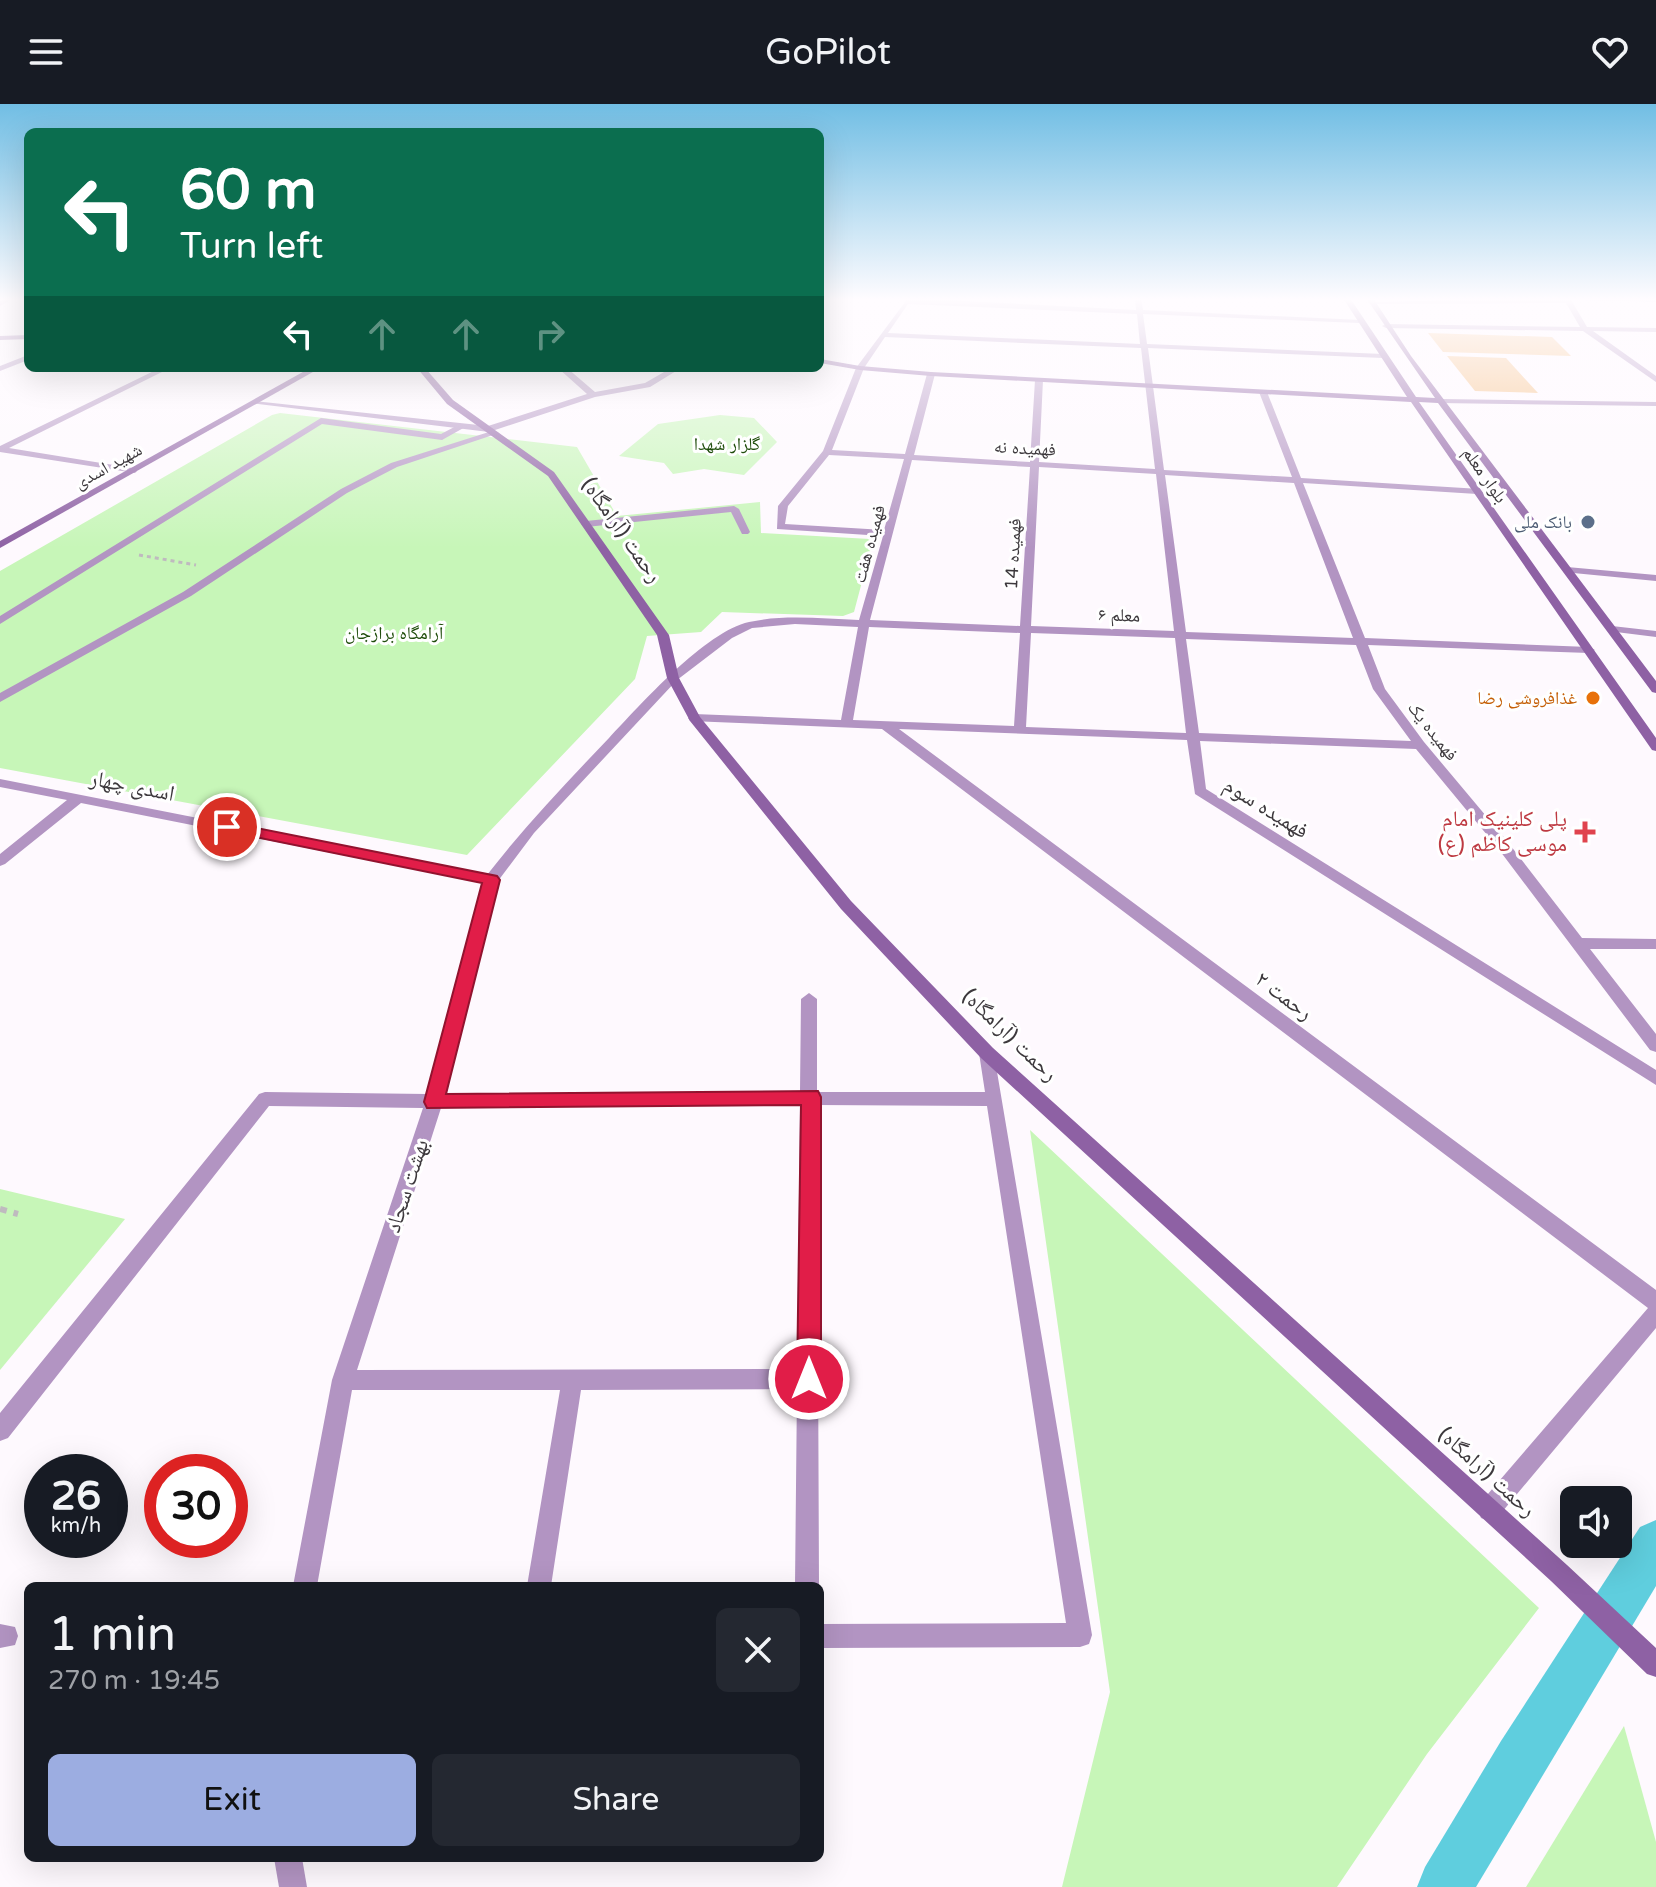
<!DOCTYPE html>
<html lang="en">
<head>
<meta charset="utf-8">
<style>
	:root { --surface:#171b24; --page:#242831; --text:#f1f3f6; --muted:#9ea1a6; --accent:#9cade1 }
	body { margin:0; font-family:"Varela Round","Noto Naskh Arabic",sans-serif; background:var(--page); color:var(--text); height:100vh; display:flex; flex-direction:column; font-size:30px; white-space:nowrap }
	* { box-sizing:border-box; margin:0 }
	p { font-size:26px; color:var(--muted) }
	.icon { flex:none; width:44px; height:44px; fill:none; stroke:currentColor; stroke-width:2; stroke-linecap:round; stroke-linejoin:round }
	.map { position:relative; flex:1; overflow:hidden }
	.sheet { position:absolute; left:24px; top:1478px; width:800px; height:280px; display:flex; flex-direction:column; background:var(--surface); border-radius:12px; box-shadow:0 8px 32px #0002 }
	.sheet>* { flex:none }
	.top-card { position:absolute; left:24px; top:24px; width:800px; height:244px; border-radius:12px; box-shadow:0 8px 32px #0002; background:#0b6e4f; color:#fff; overflow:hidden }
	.tools { position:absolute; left:1560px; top:1382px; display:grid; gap:16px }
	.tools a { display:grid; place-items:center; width:72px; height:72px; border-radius:12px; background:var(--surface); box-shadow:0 8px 32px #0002; font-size:40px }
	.speed { position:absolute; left:24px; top:1350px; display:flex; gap:16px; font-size:40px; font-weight:700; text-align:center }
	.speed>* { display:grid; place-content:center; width:104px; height:104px; border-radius:50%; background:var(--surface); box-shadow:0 8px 32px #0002; line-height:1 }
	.speed small { font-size:20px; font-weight:400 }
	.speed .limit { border:12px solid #d22; background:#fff; color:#111 }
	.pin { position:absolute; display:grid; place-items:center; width:68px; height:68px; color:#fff; margin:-34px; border:4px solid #fff; border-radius:50%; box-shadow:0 2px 8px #0007 }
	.me { position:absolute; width:88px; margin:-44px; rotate:0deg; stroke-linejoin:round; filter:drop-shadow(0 0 6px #0008) }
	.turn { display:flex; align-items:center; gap:28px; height:168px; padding:0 24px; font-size:36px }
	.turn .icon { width:104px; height:104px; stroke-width:2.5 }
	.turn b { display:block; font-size:56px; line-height:68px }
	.lanes { display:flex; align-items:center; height:76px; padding:0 24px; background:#0003; justify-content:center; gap:40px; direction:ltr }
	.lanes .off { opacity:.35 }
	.round { display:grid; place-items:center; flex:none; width:84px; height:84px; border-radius:12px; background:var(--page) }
	.summary { display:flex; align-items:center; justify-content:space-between; height:136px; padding:0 24px }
	h1 { font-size:48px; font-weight:600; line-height:60px }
	.primary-button { display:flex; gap:16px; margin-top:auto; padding:16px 24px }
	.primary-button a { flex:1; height:92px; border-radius:12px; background:var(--accent); color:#111; font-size:32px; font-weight:600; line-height:92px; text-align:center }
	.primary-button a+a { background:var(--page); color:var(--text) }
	header { display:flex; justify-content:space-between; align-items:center; height:104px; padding:0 24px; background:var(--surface); font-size:36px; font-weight:600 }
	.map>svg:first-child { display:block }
	.green { fill:#c7f6b8 }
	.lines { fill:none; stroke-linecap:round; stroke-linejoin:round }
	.canal { fill:#5fcede; fill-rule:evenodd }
	.building { fill:#f5bc7e }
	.path-far1 { stroke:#bfbabf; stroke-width:3; stroke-dasharray:4 4; stroke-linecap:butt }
	.path { stroke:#bfbabf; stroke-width:6; stroke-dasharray:7 7; stroke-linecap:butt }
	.lane { fill:#b294c2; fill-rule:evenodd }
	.street { fill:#b294c2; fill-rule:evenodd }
	.secondary { fill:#8e61a4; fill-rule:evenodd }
	.route { fill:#e11d48; stroke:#92132f; stroke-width:2 }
	.service-dot { fill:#5c6f8a; stroke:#fff; stroke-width:3 }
	.food-dot { fill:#e8710a; stroke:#fff; stroke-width:3 }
	.health-dot { fill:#e0444e; stroke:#fff; stroke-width:3 }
	.labels { text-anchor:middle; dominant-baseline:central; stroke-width:6; stroke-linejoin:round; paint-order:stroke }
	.far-park-label { font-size:18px; fill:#204e0c; stroke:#fff }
	.far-street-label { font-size:18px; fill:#3d393d; stroke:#fff }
	.far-service-label { font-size:18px; fill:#4e5e75; stroke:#fff; text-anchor:end }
	.far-food-label { font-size:18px; fill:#c56008; stroke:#fff; text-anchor:end }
	.street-label { font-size:22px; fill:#3d393d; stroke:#fff }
	.health-label { font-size:22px; fill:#be3a42; stroke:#fff; text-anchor:end }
</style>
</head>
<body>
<header><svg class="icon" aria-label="menu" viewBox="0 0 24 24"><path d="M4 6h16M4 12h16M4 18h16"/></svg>GoPilot<svg class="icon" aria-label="heart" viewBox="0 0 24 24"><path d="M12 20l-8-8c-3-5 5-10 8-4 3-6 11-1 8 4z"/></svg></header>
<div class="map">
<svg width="1656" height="1783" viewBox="0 0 1656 1783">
	<rect width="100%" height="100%" fill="#fef9fe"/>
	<g class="green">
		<polygon points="280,309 577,343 617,412 760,398 761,429 870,435 873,436 854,508 843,512 722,508 701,528 647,532 635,575 467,751 0,664 0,467 272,311"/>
		<polygon points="720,311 754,314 777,338 744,371 704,365 673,370 664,359 619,352 658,320"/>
		<polygon points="1030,1026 1539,1504 1427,1650 1337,1783 1062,1783 1110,1588"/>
		<polygon points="0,1085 125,1115 0,1266"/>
		<polygon points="1624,1622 1656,1738 1656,1783 1526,1783"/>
	</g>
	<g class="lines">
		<polygon class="canal" points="1656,1416 1656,1482 1476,1783 1417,1783 1425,1763 1501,1637 1640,1423"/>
	</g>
	<g class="building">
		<polygon points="1428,229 1552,233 1571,252 1443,248"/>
		<polygon points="1447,252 1506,254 1538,289 1475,287"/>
	</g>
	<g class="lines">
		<polyline class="path-far1" points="139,451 196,461"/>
		<polyline class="path" points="0,1105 18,1110"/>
		<g class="lane">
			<polygon points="1441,295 1656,298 1656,302 1438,299"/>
			<polygon points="321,314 441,330 460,320 467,322 442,336 322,320 0,520 0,512"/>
			<polygon points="492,327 499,329 397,363 347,389 191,492 0,598 0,589 183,488 341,385 391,359"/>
		</g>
		<g class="street">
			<polygon points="5,194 14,194 0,202 0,197"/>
			<path d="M 908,194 L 1136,206 L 1135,194 L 1141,194 L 1143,206 L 1361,216 L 1359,219 L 1143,210 L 1147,240 L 1383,250 L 1387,252 L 1383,254 L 1148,244 L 1164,366 L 1292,373 L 1259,288 L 1263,286 L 1267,288 L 1301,374 L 1480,385 L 1480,389 L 1477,390 L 1303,379 L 1365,534 L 1589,543 L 1595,546 L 1589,549 L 1368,541 L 1385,585 L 1424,638 L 1507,737 L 1582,834 L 1656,835 L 1656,845 L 1590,845 L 1656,930 L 1656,948 L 1650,946 L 1497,743 L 1416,645 L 1200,637 L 1206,685 L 1656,966 L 1656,981 L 1195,690 L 1187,636 L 899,625 L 1656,1186 L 1656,1224 L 1497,1414 L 1489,1417 L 1481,1414 L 1478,1406 L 1481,1398 L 1648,1204 L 882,625 L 690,617 L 688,614 L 694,610 L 841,616 L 858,523 L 795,520 L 752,524 L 732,534 L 677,576 L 534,729 L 498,777 L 445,990 L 800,988 L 801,895 L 809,889 L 817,895 L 817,988 L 985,988 L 979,949 L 981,944 L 993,944 L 1092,1531 L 1089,1540 L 1080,1543 L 820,1544 L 820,1520 L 1066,1519 L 987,1002 L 817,1001 L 819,1482 L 795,1482 L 797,1285 L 581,1286 L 551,1482 L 527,1482 L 560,1286 L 352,1286 L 317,1482 L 293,1482 L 332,1276 L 423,1004 L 269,1002 L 8,1334 L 0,1337 L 0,1309 L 259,990 L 265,988 L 427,990 L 483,779 L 81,699 L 5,760 L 0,762 L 0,750 L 67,696 L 0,683 L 0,675 L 487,771 C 525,722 567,678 609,634 C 640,601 706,527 749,518 C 785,510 824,515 859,516 L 883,432 L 777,425 L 778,402 L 823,347 L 856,264 ZM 908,200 L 1137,210 L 1140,240 L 888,229 ZM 885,233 L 1141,244 L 1155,365 L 1039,358 L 1043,276 L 1039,274 L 1035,276 L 1030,358 L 914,351 L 935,270 L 931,268 L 927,270 L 905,350 L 832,346 L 864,264 ZM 829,351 L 904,355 L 884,426 L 785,420 L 788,402 ZM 912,356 L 1030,363 L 1020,522 L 870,516 ZM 1039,363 L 1156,370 L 1174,527 L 1031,522 ZM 1165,371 L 1294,379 L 1353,534 L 1186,528 ZM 869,523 L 1020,529 L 1014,622 L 853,616 ZM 1031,529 L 1175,534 L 1186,629 L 1026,623 ZM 1186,535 L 1356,541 L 1373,585 L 1411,637 L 1199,629 ZM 800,1001 L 797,1265 L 357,1266 L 441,1004 Z"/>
			<polygon points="1570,194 1587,223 1656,224 1656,228 1593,227 1656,272 1656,278 1583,227 1386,224 1382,222 1386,220 1580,223 1566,199 1371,200 1368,198"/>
			<polygon points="1572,194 1656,194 1656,198 1575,196"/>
			<polygon points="28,251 28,256 0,267 0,262"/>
			<polygon points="160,264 170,264 9,344 132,364 137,367 135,369 0,348 0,342"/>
			<polygon points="558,264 567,264 595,288 645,279 671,264 681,264 650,283 595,293 489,328 250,299 254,297 488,322 587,290"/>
			<polygon points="734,402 739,405 750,428 748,430 742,430 731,408 586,423 581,420 586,417"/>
			<polygon points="1567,463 1656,471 1656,477 1563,468 1563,464"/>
			<polygon points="1612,522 1656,527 1656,533 1608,527 1608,523"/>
			<polygon points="0,1520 15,1523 18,1532 15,1541 0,1544"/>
			<polygon points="274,1754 302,1754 307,1783 279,1783"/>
		</g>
		<g class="secondary">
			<polygon points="1343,194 1350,194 1416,293 1435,294 1366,194 1373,194 1411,252 1656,577 1656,589 1652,588 1438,299 1419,298 1656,634 1656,647 1652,646 1411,298 931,272 860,266 820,259 820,255 860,262 931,268 1407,293"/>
			<polygon points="28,231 28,235 0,236 0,232"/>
			<polygon points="310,264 320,264 0,444 0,437"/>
			<polygon points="417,264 425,264 453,296 554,368 669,531 679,574 700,613 851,797 993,944 1567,1461 1656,1544 1656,1573 1647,1570 1551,1477 981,954 841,805 690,617 667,574 657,531 548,372 447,300"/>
		</g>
	</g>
	<linearGradient id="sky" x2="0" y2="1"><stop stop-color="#71bee4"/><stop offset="0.44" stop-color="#fffcff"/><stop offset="1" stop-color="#fffcff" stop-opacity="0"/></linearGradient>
	<rect width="1656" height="444" fill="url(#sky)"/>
	<polygon class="route" points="227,718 497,772 500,776 446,990 818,987 821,993 821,1275 817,1283 809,1286 800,1283 797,1275 801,1001 427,1004 424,998 482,779 221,726 219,723"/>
	<circle class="service-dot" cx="1588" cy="418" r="8"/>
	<circle class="food-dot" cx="1593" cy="594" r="8"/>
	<path class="health-dot" d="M1581 716h8v8h8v8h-8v8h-8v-8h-8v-8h8z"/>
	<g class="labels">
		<g class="far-park-label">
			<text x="727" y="340">گلزار شهدا</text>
			<text x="394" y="529">آرامگاه برازجان</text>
		</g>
		<g class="far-street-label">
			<text transform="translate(1025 344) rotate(3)">فهمیده نه</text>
			<text transform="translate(108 362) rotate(-29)">شهید اسدی</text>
			<text transform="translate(1485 371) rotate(55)">بلوار معلم</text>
			<text transform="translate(869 440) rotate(-75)">فهمیده هفت</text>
			<text transform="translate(1013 450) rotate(-87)">فهمیده 14</text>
			<text transform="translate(1119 511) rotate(2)">معلم ۶</text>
			<text transform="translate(1433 627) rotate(52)">فهمیده یک</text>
		</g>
		<g class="far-service-label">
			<text x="1572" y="418">بانک ملی</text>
		</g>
		<g class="far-food-label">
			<text x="1577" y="594">غذافروشی رضا</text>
		</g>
		<g class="street-label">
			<text transform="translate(622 426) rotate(55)">رحمت (آرامگاه)</text>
			<text transform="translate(132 682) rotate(11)">اسدی چهار</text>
			<text transform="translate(1266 704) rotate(32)">فهمیده سوم</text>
			<text transform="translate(1284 892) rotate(37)">رحمت ۲</text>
			<text transform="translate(1010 931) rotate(44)">رحمت (آرامگاه)</text>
			<text transform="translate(407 1082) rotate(-72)">بهشت سجاد</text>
			<text transform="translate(1487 1368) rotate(42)">رحمت (آرامگاه)</text>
		</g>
		<g class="health-label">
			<text x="1567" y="715">پلی کلینیک امام<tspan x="1567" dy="25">موسی کاظم (ع)</tspan></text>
		</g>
	</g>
</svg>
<div class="tools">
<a><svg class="icon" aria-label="sound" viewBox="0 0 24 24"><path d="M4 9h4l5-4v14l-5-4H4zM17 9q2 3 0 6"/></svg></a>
</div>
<div class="speed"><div>26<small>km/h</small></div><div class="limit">30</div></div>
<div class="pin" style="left:227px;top:723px;background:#d93025"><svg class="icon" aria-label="arrive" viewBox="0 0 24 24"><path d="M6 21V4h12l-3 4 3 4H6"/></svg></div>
<svg class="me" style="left:809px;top:1275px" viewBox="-20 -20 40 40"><circle r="17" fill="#e11d48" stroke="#fff" stroke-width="3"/><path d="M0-11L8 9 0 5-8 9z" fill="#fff"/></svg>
<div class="top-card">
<div class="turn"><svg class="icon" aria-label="left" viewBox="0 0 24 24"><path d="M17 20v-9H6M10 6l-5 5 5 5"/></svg><div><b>60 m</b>Turn left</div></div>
<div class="lanes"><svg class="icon" aria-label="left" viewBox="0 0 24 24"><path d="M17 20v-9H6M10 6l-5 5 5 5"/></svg><svg class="icon off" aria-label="ahead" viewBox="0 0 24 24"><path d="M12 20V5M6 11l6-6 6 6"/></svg><svg class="icon off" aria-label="ahead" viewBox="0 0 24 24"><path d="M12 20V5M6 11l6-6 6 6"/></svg><svg class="icon off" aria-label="right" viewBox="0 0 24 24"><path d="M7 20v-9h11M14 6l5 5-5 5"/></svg></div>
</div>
<section class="sheet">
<div class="summary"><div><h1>1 min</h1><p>270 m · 19:45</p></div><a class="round"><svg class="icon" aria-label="close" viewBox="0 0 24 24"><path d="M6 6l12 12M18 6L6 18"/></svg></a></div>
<div class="primary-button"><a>Exit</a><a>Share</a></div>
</section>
</div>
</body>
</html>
